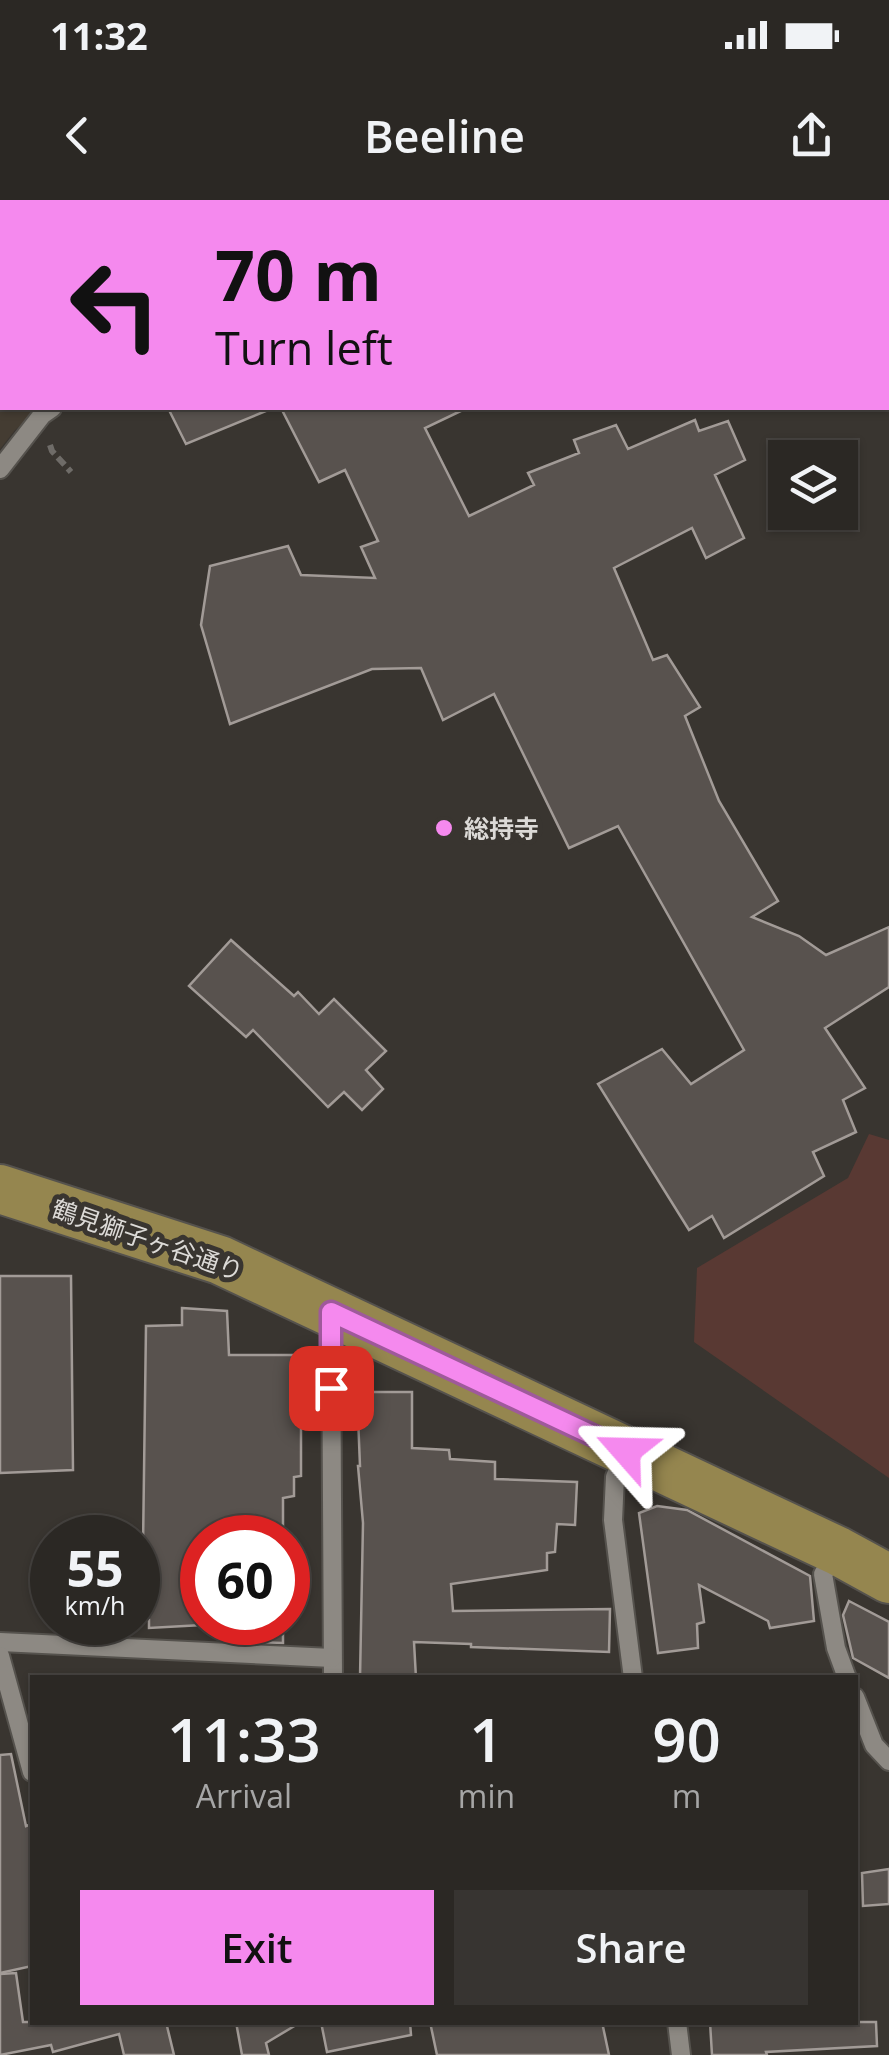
<!DOCTYPE html>
<html lang="en">
<head>
<meta charset="utf-8">
<style>
	:root { --surface:#2b2824; --page:#373431; --text:#f1f3f6; --muted:#a6a6a6; --line:#474441; --accent:#f589ee }
	body { margin:0; font-family:"Open Sans","Noto Sans JP",sans-serif; background:var(--page); color:var(--text); height:100vh; display:flex; flex-direction:column; font-size:38px; white-space:nowrap }
	* { box-sizing:border-box; margin:0 }
	p { font-size:32px; color:var(--muted) }
	.icon { flex:none; width:55px; height:55px; fill:none; stroke:currentColor; stroke-width:2; stroke-linecap:round; stroke-linejoin:round }
	.map { position:relative; flex:1; overflow:hidden }
	.details { position:absolute; left:30px; top:1475px; width:828px; height:350px; display:flex; flex-direction:column; background:var(--surface); border-radius:0px; box-shadow:0 2px 8px #0004,0 0 0 2px var(--line) }
	.details>* { flex:none }
	.hud { position:absolute; left:0px; top:0px; width:890px; height:210px; box-shadow:0 2px 8px #0004,0 0 0 2px var(--line); background:#f589ee; color:#111; overflow:hidden }
	.tools { position:absolute; left:768px; top:240px; display:grid; gap:20px }
	.tools a { display:grid; place-items:center; width:90px; height:90px; border-radius:0px; background:var(--surface); box-shadow:0 2px 8px #0004,0 0 0 2px var(--line); font-size:50px }
	.speed { position:absolute; left:30px; top:1315px; display:flex; gap:20px; font-size:50px; font-weight:700; text-align:center }
	.speed>* { display:grid; place-content:center; width:130px; height:130px; border-radius:50%; background:var(--surface); box-shadow:0 2px 8px #0004,0 0 0 2px var(--line); line-height:1 }
	.speed small { font-size:25px; font-weight:400 }
	.speed .limit { border:15px solid #d22; background:#fff; color:#111 }
	.pin { position:absolute; display:grid; place-items:center; width:85px; height:85px; color:#fff; margin:-42px; border-radius:20px; box-shadow:0 5px 15px #0006 }
	.me { position:absolute; width:110px; margin:-55px; rotate:295deg; stroke-linejoin:round; filter:drop-shadow(0 0 8px #0008) }
	.turn { display:flex; align-items:center; gap:35px; height:210px; padding:0 50px; font-size:45px }
	.turn .icon { width:130px; height:130px; stroke-width:2.5 }
	.turn b { display:block; font-size:70px; line-height:85px }
	.eta { display:flex; justify-content:space-evenly; align-items:center; height:170px; text-align:center }
	.eta b { font-size:60px; font-weight:600; line-height:70px }
	.action { display:flex; gap:20px; margin-top:auto; padding:20px 50px }
	.action a { flex:1; height:115px; border-radius:0px; background:var(--accent); color:#111; font-size:40px; font-weight:600; line-height:115px; text-align:center }
	.action a+a { background:var(--page); color:var(--text) }
	.status { display:flex; justify-content:space-between; align-items:center; height:70px; padding:0 50px; background:var(--surface); direction:ltr }
	.status svg { height:28px; fill:currentColor }
	header { display:flex; justify-content:space-between; align-items:center; height:130px; padding:0 50px; background:var(--surface); font-size:45px; font-weight:600 }
	.map>svg:first-child { display:block }
	.built { fill:#443c32 }
	.green { fill:#593933 }
	.building { fill:#58524e; stroke:#a29b97; stroke-width:2.5 }
	.lines { fill:none; stroke-linecap:round; stroke-linejoin:round }
	.minor-tunnel { stroke:#514e49; stroke-width:18; stroke-dasharray:18 9; stroke-linecap:butt }
	.minor-casing { stroke:#55524d; stroke-width:22 }
	.major-casing { stroke:#55524d; stroke-width:52 }
	.path { stroke:#6f6c68; stroke-width:6; stroke-dasharray:10 5; stroke-linecap:butt }
	.minor { stroke:#8d8983; stroke-width:18 }
	.major { stroke:#95864f; stroke-width:48 }
	.route-casing { stroke:#9f599b; stroke-width:25 }
	.route { stroke:#f589ee; stroke-width:18 }
	.poi-dot { fill:#f589ee; stroke:#393530; stroke-width:4 }
	.labels { text-anchor:middle; dominant-baseline:central; stroke-width:10; stroke-linejoin:round; paint-order:stroke }
	.poi-label { font-size:25px; font-weight:bold; fill:#dcdad7; stroke:#393530; text-anchor:start }
	.street-label { font-size:25px; fill:#dcdad7; stroke:#393530 }
</style>
</head>
<body>
<div class="status"><b>11:32</b><svg viewBox="0 0 49 12"><path d="M0 12V9h3v3zM5 12V6h3v6zM10 12V3h3v9zM15 12V0h3v12zM26 1h20v11H26zM47 4h2v5h-2z"/></svg></div>
<header><svg class="icon" aria-label="back" viewBox="0 0 24 24"><path d="M15 5l-7 7 7 7"/></svg>Beeline<svg class="icon" aria-label="share" viewBox="0 0 24 24"><path d="M12 15V3M7 8l5-5 5 5M5 13v7h14v-7"/></svg></header>
<div class="map">
<svg width="889" height="1855" viewBox="0 0 889 1855">
	<rect width="100%" height="100%" fill="#393530"/>
	<polygon class="built" points="0,0 245,0 246,2 2,2 2,208 40,208 15,230 0,249"/>
	<polygon class="green" points="869,934 889,940 889,1278 694,1142 697,1068 848,978"/>
	<g class="building">
		<polygon points="168,208 273,208 186,244"/>
		<polygon points="281,208 467,208 425,228 469,316 534,285 528,273 579,253 574,240 616,225 628,249 695,220 699,231 728,221 745,260 715,275 744,338 706,358 692,328 614,368 653,460 667,455 700,507 685,516 719,601 778,701 752,717 799,736 826,755 889,727 889,787 825,828 865,888 843,900 856,932 813,952 824,976 724,1038 712,1016 689,1030 598,884 662,849 691,884 744,850 618,626 569,648 494,494 443,520 421,468 372,469 230,524 201,425 210,366 288,346 301,375 375,378 361,347 378,341 345,270 319,282"/>
		<polygon points="231,740 294,796 298,792 319,814 334,799 386,851 366,870 383,889 362,910 344,892 328,907 253,830 246,837 189,786"/>
		<polygon points="0,1076 71,1076 73,1270 0,1273"/>
		<polygon points="182,1108 227,1111 229,1155 301,1155 301,1276 294,1277 294,1296 283,1298 283,1338 202,1338 202,1425 149,1428 149,1420 142,1420 146,1126 182,1125"/>
		<polygon points="357,1192 412,1192 412,1248 449,1250 450,1259 495,1262 495,1279 577,1282 575,1325 557,1324 555,1352 547,1353 547,1370 451,1384 453,1411 610,1409 609,1452 471,1447 471,1444 414,1442 416,1478 360,1478 363,1323 358,1266 360,1266"/>
		<polygon points="657,1306 687,1310 810,1376 814,1421 770,1428 768,1421 699,1385 704,1422 697,1424 698,1448 658,1453 639,1313"/>
		<polygon points="849,1401 889,1422 889,1478 853,1458 843,1415"/>
		<polygon points="253,1422 283,1422 283,1443 251,1442"/>
		<polygon points="11,1554 26,1626 32,1624 32,1766 0,1773 0,1555"/>
		<polygon points="889,1669 889,1704 863,1706 862,1673"/>
		<polygon points="16,1773 23,1822 166,1822 174,1855 124,1855 119,1834 53,1852 51,1845 0,1855 0,1774"/>
		<polygon points="236,1822 301,1822 266,1843 269,1855 242,1855"/>
		<polygon points="321,1822 410,1822 411,1835 327,1852"/>
		<polygon points="430,1822 602,1822 609,1855 437,1855"/>
		<polygon points="710,1822 876,1822 877,1846 766,1852 767,1855 712,1855"/>
	</g>
	<g class="lines">
		<polyline class="minor-tunnel" points="850,0 852,2"/>
		<g class="minor-casing">
			<g id="minor">
				<polyline points="412,2 418,0"/>
				<polyline points="888,49 889,50"/>
				<polyline points="0,269 42,215 52,208"/>
				<polyline points="331,1118 333,1478"/>
				<polyline points="626,1252 615,1277 613,1320 633,1478"/>
				<polyline points="838,1352 823,1374 836,1448 847,1478"/>
				<polyline points="0,1442 332,1458"/>
				<polyline points="0,1456 32,1572"/>
				<polyline points="855,1497 874,1545 889,1561"/>
				<polyline points="677,1822 681,1855"/>
			</g>
		</g>
		<g class="major-casing">
			<polyline id="major" points="0,989 220,1060 838,1351 889,1379"/>
		</g>
		<g class="path">
			<polyline points="231,0 232,2"/>
			<polyline points="50,245 52,251 71,272"/>
		</g>
		<use href="#minor" class="minor"/>
		<use href="#major" class="major"/>
	</g>
	<g class="lines">
		<g class="route-casing">
			<polyline id="route" points="331,1188 331,1112 626,1251"/>
		</g>
		<use href="#route" class="route"/>
	</g>
	<circle class="poi-dot" cx="444" cy="628" r="10"/>
	<g class="labels">
		<g class="poi-label">
			<text x="464" y="628">総持寺</text>
		</g>
		<g class="street-label">
			<text transform="translate(148 1039) rotate(19)">鶴見獅子ヶ谷通り</text>
		</g>
	</g>
</svg>
<div class="tools">
<a><svg class="icon" aria-label="layers" viewBox="0 0 24 24"><path d="M12 4l9 5-9 5-9-5zM3 14l9 5 9-5"/></svg></a>
</div>
<div class="speed"><div>55<small>km/h</small></div><div class="limit">60</div></div>
<div class="pin" style="left:331px;top:1188px;background:#d93025"><svg class="icon" aria-label="arrive" viewBox="0 0 24 24"><path d="M6 21V4h12l-3 4 3 4H6"/></svg></div>
<svg class="me" style="left:626px;top:1251px" viewBox="-20 -20 40 40"><path d="M0-17L14 15 0 8-14 15z" fill="#f589ee" stroke="#fff" stroke-width="4"/></svg>
<div class="hud">
<div class="turn"><svg class="icon" aria-label="left" viewBox="0 0 24 24"><path d="M17 20v-9H6M10 6l-5 5 5 5"/></svg><div><b>70 m</b>Turn left</div></div>
</div>
<section class="details">
<div class="eta">
<div><b>11:33</b><p>Arrival</p></div>
<div><b>1</b><p>min</p></div>
<div><b>90</b><p>m</p></div>
</div>
<div class="action"><a>Exit</a><a>Share</a></div>
</section>
</div>
</body>
</html>
